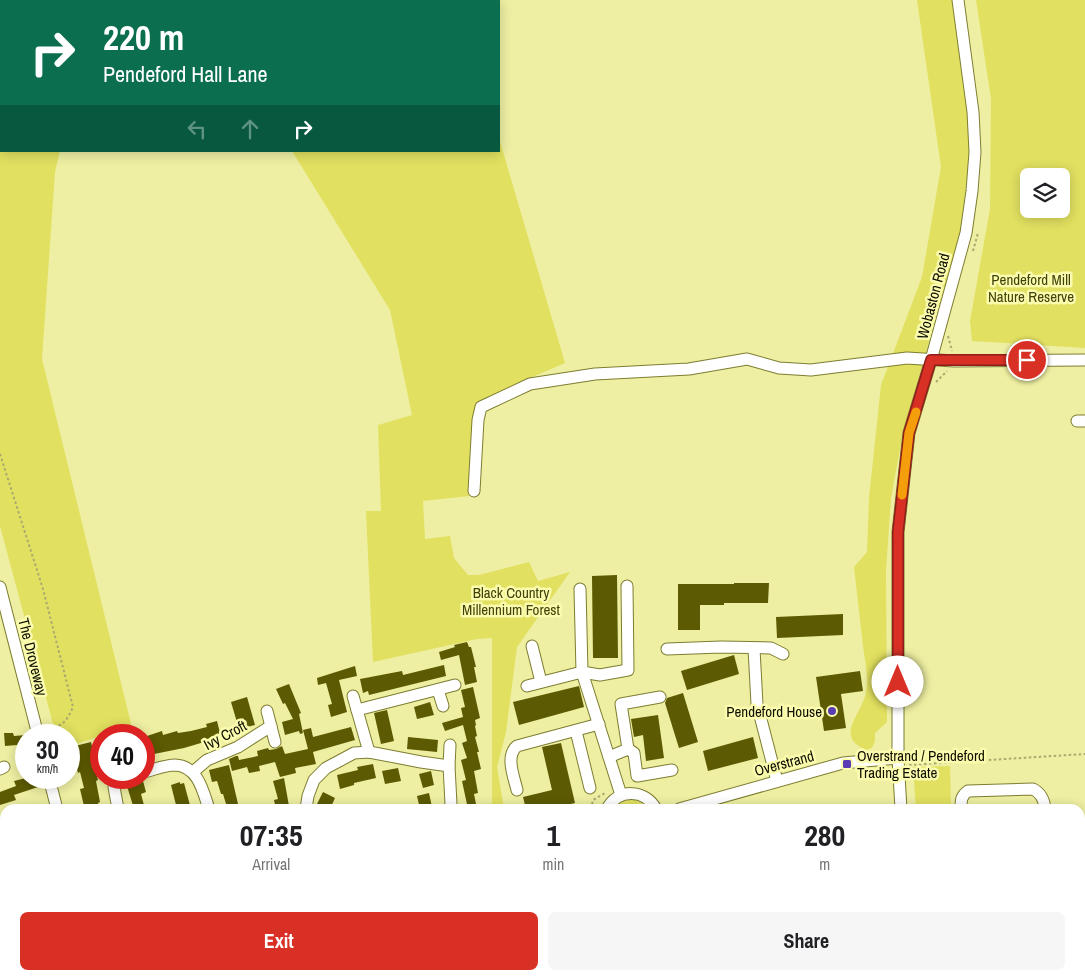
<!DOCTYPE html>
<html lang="en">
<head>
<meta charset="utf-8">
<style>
	:root { --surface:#fff; --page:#f6f6f6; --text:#202124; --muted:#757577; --accent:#d93025 }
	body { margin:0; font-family:"Archivo Narrow",sans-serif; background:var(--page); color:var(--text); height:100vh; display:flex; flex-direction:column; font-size:19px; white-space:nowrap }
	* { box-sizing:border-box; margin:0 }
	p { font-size:16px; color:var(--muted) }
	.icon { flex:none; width:28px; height:28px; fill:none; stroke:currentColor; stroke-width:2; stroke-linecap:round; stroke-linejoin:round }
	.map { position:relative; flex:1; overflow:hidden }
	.details { position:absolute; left:0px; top:804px; width:1085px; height:176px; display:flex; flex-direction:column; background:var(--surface); border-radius:15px 15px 0 0; box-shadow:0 2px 12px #0003 }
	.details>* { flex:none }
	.guide { position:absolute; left:0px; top:0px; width:500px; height:152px; box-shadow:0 2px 12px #0003; background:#0b6e4f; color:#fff; overflow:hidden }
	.fabs { position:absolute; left:1020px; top:168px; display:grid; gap:10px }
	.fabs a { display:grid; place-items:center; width:50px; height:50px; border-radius:8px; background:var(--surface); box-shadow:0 2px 12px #0003; font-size:25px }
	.speed { position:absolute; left:15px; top:724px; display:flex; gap:10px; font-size:25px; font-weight:700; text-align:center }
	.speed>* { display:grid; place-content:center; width:65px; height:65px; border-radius:50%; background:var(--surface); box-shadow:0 2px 12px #0003; line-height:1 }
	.speed small { font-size:12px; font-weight:400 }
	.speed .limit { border:8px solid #d22; background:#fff; color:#111 }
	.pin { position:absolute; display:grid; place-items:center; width:42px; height:42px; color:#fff; margin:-21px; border:2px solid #fff; border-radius:50%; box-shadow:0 1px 5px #0007 }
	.me { position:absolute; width:55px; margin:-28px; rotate:0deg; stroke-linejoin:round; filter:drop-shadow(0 0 4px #0008) }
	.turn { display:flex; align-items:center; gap:18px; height:105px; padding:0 20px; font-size:22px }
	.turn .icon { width:65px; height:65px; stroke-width:2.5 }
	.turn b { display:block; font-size:35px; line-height:42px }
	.lanes { display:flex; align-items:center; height:48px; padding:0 20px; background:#0003; justify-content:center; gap:25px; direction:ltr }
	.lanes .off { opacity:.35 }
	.eta { display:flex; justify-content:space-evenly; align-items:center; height:85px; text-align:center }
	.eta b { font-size:30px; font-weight:700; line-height:35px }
	.primary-button { display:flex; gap:10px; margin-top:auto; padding:10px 20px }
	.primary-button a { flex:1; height:58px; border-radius:8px; background:var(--accent); color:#fff; font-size:20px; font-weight:700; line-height:58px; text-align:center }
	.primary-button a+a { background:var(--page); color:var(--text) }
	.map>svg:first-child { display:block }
	.green { fill:#e1e060; fill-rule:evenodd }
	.building { fill:#5c5a02 }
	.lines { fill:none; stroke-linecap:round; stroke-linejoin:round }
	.minor-casing { stroke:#7d7d31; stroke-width:13 }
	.path { stroke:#a9a970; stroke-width:2; stroke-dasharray:2.5 2.5; stroke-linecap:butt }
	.minor { stroke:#fff; stroke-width:11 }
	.route-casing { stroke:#8d1f18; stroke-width:12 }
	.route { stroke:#d93025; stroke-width:9 }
	.slow { stroke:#f59e0b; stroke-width:9 }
	.poi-dot { fill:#5a3cb4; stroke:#fbfcae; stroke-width:2 }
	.labels { text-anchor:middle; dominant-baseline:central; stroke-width:5; stroke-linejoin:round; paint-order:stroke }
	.park-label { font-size:15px; fill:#41410a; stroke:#fbfcae }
	.street-label { font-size:15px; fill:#0f0f00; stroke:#fbfcae }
	.poi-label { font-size:15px; fill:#0f0f00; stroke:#fbfcae; text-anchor:end }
</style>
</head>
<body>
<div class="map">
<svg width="1085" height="979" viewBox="0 0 1085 979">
	<rect width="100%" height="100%" fill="#eeefa2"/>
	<g class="green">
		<polygon points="0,0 106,0 1,1 1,151 60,151 55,172 42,359 132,728 101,735 101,736 69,746 69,735 56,735 0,526"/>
		<path d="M 917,0 L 952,0 L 968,114 L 970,153 L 960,233 L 903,433 L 891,498 L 886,571 L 887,722 L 875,733 L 875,741 L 872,748 L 866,750 C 833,736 863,713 866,692 C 869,678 865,661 863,646 C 860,620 857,593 854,567 L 867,552 L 869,498 L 881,385 L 922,277 L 941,167 Z"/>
		<path d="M 976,0 L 1085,0 L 1085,348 L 972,341 L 970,321 L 990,209 L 991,99 ZM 1029,176 L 1061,176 L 1061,209 L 1029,209 Z"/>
		<polygon points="499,138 565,363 523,381 473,414 469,496 423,501 425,539 450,536 454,558 468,575 479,575 529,562 538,581 570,572 517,647 506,732 497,767 504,809 492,809 492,638 477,639 373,662 366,511 381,511 378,425 412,415 390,310 292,151 499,151"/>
		<polygon points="950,766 951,809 916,809 913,767"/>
		<polygon points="632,799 644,804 649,809 615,809 620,803"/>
		<polygon points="518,975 575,975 577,979 520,979"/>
		<polygon points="676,975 737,975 734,979 679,979"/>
	</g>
	<g class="building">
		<polygon points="617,575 618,658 593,658 592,576"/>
		<polygon points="734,583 769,583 768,603 724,603 724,605 700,605 700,630 678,630 678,584 734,584"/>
		<polygon points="843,614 843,635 777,638 776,617"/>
		<polygon points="467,642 469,647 471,647 476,667 474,667 477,682 465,685 459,655 441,660 439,652 455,647 454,645"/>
		<polygon points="734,655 739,674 687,690 681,671"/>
		<polygon points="444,665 446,676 369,695 368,691 363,693 360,679 402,671 403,675"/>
		<polygon points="355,666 357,676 339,680 347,712 331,717 328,705 332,704 326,683 318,685 317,678"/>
		<polygon points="860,671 863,691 841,694 846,728 824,731 816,677"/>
		<polygon points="289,684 301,713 299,714 303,733 300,734 299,731 285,735 282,722 293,719 285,703 283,704 276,689"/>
		<polygon points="579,686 584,707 519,725 513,702"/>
		<polygon points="473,687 480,718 475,720 476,725 475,726 477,736 475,737 479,752 477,752 481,769 474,771 478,793 474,794 477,809 468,809 462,781 466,780 461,760 467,758 462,743 467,741 463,725 445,731 442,723 463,717 461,708 465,707 461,690"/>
		<polygon points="683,693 698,742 679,748 665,703 667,698"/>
		<polygon points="247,697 255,725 239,729 231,702"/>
		<polygon points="430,702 434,715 417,719 414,707"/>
		<polygon points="387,710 394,741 381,744 374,713"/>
		<polygon points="658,715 664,758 646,761 643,735 634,737 631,719"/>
		<polygon points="217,721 221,737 184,748 144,756 144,737 162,731 163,735 177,731 178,733 191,731 207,727 206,724"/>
		<polygon points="351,727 355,740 313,752 316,764 295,768 296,773 280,777 275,762 259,766 260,771 249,773 247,767 232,771 229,759 236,756 238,756 239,760 258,756 257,751 268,748 269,750 276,749 282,746 285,754 308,749 303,730 311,728 313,737"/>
		<polygon points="4,733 13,733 14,736 26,735 26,750 17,750 17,745 5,746"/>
		<polygon points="408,737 438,740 437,752 407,749"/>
		<polygon points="753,737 758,758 708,771 703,751"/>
		<polygon points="91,742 97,768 95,768 98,780 96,781 100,802 98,803 100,809 89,809 88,805 84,806 80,789 84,788 80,772 78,773 76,765 79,764 75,746"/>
		<polygon points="561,743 575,803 550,809 526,809 523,797 552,790 542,747"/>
		<polygon points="373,764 376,778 354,783 354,785 340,789 337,775 358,770 357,767"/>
		<polygon points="229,765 238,804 227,807 223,794 221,794 217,781 212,782 209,770"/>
		<polygon points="398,768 401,781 385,784 382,771"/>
		<polygon points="431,771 434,785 423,788 419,774"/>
		<polygon points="26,778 35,778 38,787 14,795 16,800 0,805 0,792 16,786 14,781"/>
		<polygon points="284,778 289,806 276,809 274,800 278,799 273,781"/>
		<polygon points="143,781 146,792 141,794 145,809 134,809 127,786"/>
		<polygon points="180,782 180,784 184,783 191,809 177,809 171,785"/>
		<polygon points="323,792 335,798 330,809 322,809 316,806"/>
		<polygon points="429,793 432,807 420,809 417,796"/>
	</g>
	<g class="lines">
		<g class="minor-casing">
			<g id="minor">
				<polyline points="1077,421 1085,421"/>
				<polyline points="474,491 478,420 481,407 530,384 595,374 689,369 747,359 779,368 811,370 907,358 954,361 1085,360"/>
				<polyline points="0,587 38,735"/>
				<polyline points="580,589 582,672 600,675 628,670 627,586"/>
				<polyline points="532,646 541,682"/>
				<polyline points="667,649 721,647 771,648 783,654"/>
				<polyline points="754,649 757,704 777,781"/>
				<polyline points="527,686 582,672 621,795"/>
				<polyline points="438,690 443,706"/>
				<polyline points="353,696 369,752"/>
				<polyline points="357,710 455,685"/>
				<polyline points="267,711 275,742"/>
				<polyline points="576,731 590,788"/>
				<polyline points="628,749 634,753 637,776 672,770"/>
				<polyline points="609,757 628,749 621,704 660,697"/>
				<polyline points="0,769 4,767"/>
				<path d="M 144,772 C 153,770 165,765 175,765 C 198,766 203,791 209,809"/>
				<polyline points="193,772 207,760 238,747 271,726"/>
				<polyline points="49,778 57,809"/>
				<path d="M 517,790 C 514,777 505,756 517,746 L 599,724"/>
				<polyline points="118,809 114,787 117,780 124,778"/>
				<polyline points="306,809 308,796 314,780 326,768 354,753 369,752 421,762 449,766"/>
				<polyline points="450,809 451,804 449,766 450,745"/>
				<path d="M 607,809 C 618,788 645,789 656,809"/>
				<polyline points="679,809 843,763 898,758"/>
				<polyline points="901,809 898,758 898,532 909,433 931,360 966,233 972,191 975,152 973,112 958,0"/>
				<path d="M 961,809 C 961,800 961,796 968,791 L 1033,789 C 1041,793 1044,799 1045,809"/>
				<polyline points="0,900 5,905"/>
				<polyline points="1080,906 1085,906"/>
				<polyline points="97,975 98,979"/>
				<polyline points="207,975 209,979"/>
				<polyline points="273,975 275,979"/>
				<polyline points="371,975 372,979"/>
				<polyline points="664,975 666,979"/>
				<polyline points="910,975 910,979"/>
				<polyline points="967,975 967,979"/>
				<polyline points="1051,975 1051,979"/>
				<polyline points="152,977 153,979"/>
				<polyline points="231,979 239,975"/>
				<polyline points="847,979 850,975"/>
			</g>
		</g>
		<g class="path">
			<polyline points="9,1 10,0"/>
			<polyline points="0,12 1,11"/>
			<polyline points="973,251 978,233"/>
			<polyline points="948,336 952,351"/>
			<polyline points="936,382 947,371"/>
			<path d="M 0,454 L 43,589 L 73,707 C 66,722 64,725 47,730"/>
			<polyline points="909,765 1085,754"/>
			<polyline points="591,809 593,800 605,793"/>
			<polyline points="523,975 525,979"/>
			<polyline points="777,975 784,979"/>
			<polyline points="545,979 547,975"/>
		</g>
		<use href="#minor" class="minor"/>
	</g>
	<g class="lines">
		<g class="route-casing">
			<polyline id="route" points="898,682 898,532 909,433 931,360 1027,360"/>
		</g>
		<use href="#route" class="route"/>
		<polyline class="slow" points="902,495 909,433 916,412"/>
	</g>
	<g class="poi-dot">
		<circle cx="832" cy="711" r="5"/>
		<rect x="842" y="759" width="10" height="10" rx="2.5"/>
	</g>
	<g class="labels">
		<g class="park-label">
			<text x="1031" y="279">Pendeford Mill<tspan x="1031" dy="17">Nature Reserve</tspan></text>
			<text x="511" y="592">Black Country<tspan x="511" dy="17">Millennium Forest</tspan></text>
		</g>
		<g class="street-label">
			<text transform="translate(933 296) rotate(-75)">Wobaston Road</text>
			<text transform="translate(33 657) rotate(76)">The Droveway</text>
			<text transform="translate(225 735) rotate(-28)">Ivy Croft</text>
			<text transform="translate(784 763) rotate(-15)">Overstrand</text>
		</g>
		<g class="poi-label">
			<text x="822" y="711">Pendeford House</text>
			<text x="857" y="755" text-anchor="start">Overstrand / Pendeford<tspan x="857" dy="17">Trading Estate</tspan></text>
		</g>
	</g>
</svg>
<div class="fabs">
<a><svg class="icon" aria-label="layers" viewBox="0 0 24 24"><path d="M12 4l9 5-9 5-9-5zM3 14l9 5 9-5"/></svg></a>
</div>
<div class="speed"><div>30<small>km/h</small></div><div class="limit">40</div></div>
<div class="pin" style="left:1027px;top:360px;background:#d93025"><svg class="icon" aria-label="arrive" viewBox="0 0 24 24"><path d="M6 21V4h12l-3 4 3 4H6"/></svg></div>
<svg class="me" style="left:898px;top:682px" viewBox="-20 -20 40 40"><circle r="19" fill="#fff"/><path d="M0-13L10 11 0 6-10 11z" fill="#d93025"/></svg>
<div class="guide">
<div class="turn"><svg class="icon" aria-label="right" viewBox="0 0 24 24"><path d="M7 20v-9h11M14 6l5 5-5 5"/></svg><div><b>220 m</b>Pendeford Hall Lane</div></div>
<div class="lanes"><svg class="icon off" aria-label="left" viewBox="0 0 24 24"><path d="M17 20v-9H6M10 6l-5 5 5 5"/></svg><svg class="icon off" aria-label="ahead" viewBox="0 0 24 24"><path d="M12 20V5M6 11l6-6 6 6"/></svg><svg class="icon" aria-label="right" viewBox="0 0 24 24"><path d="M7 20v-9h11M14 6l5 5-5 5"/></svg></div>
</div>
<section class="details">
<div class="eta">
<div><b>07:35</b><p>Arrival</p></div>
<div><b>1</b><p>min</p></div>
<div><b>280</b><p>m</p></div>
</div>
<div class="primary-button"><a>Exit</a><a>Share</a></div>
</section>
</div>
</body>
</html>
